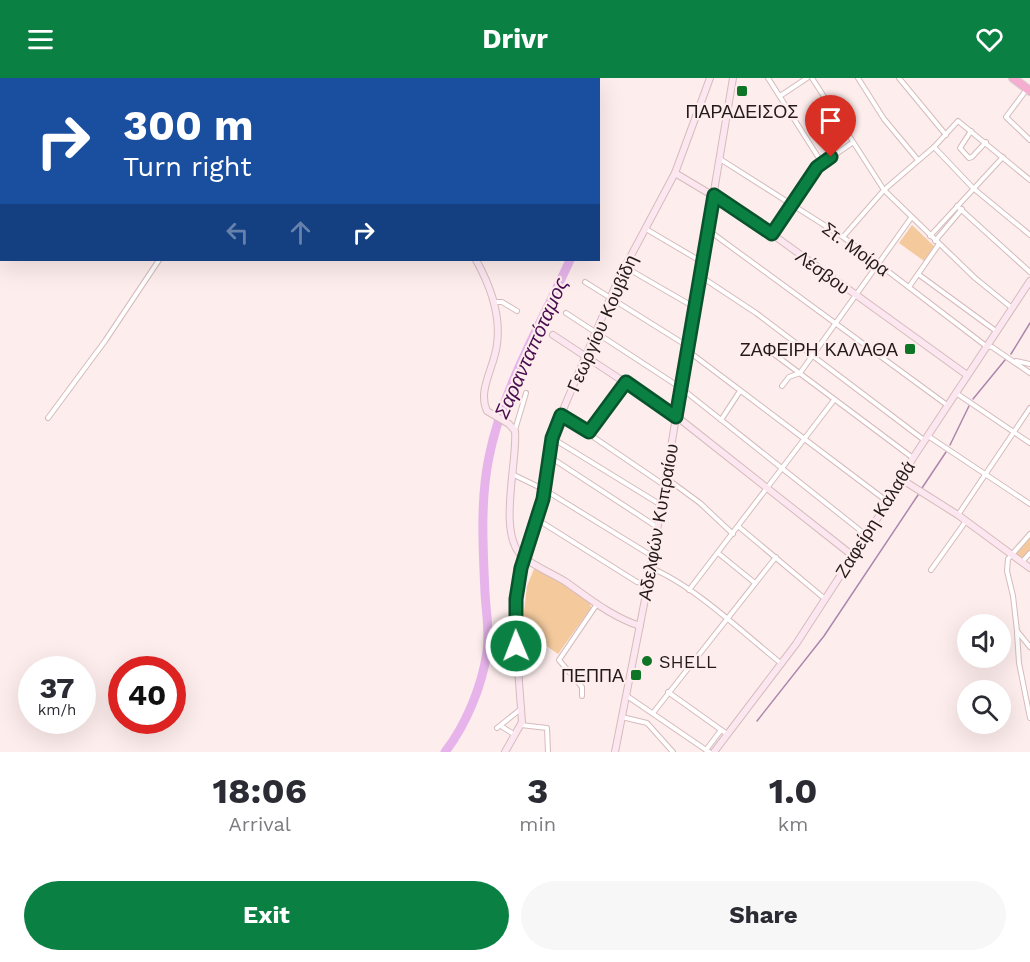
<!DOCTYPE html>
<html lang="en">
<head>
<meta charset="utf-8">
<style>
	:root { --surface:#fff; --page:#f7f7f7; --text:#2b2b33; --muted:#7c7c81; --accent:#0b8043 }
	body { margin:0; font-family:"Work Sans",sans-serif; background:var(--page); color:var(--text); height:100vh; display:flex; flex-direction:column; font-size:22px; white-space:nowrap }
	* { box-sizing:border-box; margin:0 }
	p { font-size:20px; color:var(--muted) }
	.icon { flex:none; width:33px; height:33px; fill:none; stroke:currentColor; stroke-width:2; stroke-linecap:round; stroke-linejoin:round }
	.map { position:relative; height:674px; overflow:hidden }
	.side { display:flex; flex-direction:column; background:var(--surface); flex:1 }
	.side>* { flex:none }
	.guide { position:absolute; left:0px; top:0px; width:600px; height:183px; box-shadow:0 6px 24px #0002; background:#1a4fa0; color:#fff; overflow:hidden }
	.fabs { position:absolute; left:957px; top:536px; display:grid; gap:12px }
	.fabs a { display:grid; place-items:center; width:54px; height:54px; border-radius:50%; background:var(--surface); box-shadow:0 6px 24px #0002; font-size:30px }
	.speed { position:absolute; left:18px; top:578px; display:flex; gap:12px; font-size:30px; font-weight:700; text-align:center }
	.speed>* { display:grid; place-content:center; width:78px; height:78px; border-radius:50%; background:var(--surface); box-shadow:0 6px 24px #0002; line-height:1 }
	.speed small { font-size:15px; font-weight:400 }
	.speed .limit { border:9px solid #d22; background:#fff; color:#111 }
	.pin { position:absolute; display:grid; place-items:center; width:51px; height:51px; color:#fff; margin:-62px -26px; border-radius:50% 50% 50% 0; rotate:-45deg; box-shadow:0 0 6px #0007 }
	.pin .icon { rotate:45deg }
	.me { position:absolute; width:66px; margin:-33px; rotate:359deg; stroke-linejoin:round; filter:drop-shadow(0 0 4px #0008) }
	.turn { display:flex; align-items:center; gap:21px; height:126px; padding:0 24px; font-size:27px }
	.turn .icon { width:78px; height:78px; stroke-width:2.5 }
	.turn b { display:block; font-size:42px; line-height:51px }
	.lanes { display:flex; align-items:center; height:57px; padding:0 24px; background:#0003; justify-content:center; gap:30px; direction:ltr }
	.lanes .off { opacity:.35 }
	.eta { display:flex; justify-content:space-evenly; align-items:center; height:102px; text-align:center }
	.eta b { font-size:36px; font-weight:700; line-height:42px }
	.button { display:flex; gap:12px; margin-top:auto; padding:12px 24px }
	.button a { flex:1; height:69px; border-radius:36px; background:var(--accent); color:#fff; font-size:24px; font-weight:700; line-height:69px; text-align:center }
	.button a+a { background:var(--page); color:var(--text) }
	header { display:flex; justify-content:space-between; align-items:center; height:78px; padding:0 24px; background:var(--accent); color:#fff; font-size:27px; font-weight:700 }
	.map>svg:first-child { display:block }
	.green { fill:#f4ca9d }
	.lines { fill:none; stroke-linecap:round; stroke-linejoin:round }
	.stream { stroke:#ac86ac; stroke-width:1.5 }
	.river { stroke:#e6b4ea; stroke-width:9 }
	.street-casing { stroke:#d6bbbc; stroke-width:6 }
	.secondary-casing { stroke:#d6bbbc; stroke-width:8 }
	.highway-casing { stroke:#d3d1d1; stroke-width:10 }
	.street { stroke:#fff; stroke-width:4 }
	.secondary { stroke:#fce7f1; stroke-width:6 }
	.highway { stroke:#f6aed0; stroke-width:8 }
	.route-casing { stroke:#07532c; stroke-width:15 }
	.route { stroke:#0b8043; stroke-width:10 }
	.poi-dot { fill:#0e7527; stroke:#feeded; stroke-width:2 }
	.labels { text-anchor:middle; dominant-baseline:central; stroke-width:4.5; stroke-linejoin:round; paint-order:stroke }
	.poi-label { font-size:18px; fill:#241a1a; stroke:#feeded; text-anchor:end }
	.street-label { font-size:18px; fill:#241a1a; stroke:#feeded }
	.water-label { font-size:20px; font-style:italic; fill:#4a0e50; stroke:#feeded }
</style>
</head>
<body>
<header><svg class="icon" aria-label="menu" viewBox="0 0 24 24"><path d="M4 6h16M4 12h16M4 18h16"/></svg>Drivr<svg class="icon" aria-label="heart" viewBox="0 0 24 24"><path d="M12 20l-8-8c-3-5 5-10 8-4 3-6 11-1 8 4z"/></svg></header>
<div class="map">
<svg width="1030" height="674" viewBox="0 0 1030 674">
	<rect width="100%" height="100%" fill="#feeded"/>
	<g class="green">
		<polygon points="912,147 935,169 924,183 899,165"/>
		<polygon points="1030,458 1030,473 1024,481 1014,474"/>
		<polygon points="534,491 541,491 590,524 591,530 558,576 522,551 527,508"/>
	</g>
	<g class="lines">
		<g class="stream">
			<polyline points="1011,276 1030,245"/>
			<polyline points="973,321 1005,282"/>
			<polyline points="950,367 969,328"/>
			<polyline points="922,410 946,374"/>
			<polyline points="757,643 824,558 918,417"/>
		</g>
		<g class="river">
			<polyline points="548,0 550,2"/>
			<path d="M 445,674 C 466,647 482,608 487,574 C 490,555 486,534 485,515 C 483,471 480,422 489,379 C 503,309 541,246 570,182"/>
		</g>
		<g class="street-casing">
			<g id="street">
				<polyline points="120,0 122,2"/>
				<polyline points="768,0 822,85"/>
				<polyline points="812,0 884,112 975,200 1012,230"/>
				<polyline points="858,0 884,41 918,82"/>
				<polyline points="899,0 946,57"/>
				<polyline points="248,2 249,0"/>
				<polyline points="1027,11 1006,39 1030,62"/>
				<polyline points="780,18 807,0"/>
				<polyline points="971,53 960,70 969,80 972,79 986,64"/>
				<polyline points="934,69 973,110 1030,157"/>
				<polyline points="720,81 843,159 986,268 992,269 1030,295"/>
				<polyline points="957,128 1030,194"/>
				<polyline points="646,151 702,184"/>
				<polyline points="708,152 947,327"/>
				<polyline points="772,156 817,89 852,65"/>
				<polyline points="930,158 1003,79"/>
				<polyline points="843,159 884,112 934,69 958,43 1030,102"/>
				<polyline points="935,163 962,131"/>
				<polyline points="625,189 694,229"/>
				<polyline points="918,196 996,253"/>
				<polyline points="700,198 756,235 924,362"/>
				<polyline points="585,204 681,264 688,264"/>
				<polyline points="909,209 939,166"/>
				<polyline points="494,224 502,224 517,233"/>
				<polyline points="566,235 681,310 866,457"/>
				<polyline points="688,273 888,424"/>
				<polyline points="770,273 913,380"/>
				<polyline points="1016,283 1030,286"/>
				<polyline points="782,308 789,299 800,295 911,140"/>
				<polyline points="956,315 1030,365"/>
				<polyline points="561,337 664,407"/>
				<polyline points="48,340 105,263 159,182"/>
				<polyline points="721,342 740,313"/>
				<polyline points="515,352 526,315"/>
				<polyline points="589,354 626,304"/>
				<polyline points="928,358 1030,426"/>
				<polyline points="552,360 661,427"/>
				<polyline points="550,379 657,449"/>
				<polyline points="512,396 545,412 652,478"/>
				<polyline points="666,400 700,425 733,456"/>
				<polyline points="958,437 1030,330"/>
				<polyline points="538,442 637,504 647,505"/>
				<polyline points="739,449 825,521"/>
				<polyline points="1030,456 1008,481 1007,493 1013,518 1017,553 1030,569"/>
				<polyline points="718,475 755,505"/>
				<polyline points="1022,484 1030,475"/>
				<path d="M 651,490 C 695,508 744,556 782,586"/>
				<polyline points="931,492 966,443"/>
				<polyline points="689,512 834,322"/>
				<polyline points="1017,555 1019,585 1030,640"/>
				<polyline points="668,614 727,656"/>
				<polyline points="582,618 582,609 559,582 597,526"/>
				<polyline points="627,618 709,674"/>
				<polyline points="653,635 776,479"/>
				<polyline points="622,639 647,645 673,674"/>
				<polyline points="521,647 547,650 548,674"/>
				<polyline points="501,648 515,657"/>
				<polyline points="497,650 522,630"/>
				<polyline points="706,672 721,652"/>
			</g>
		</g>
		<g class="secondary-casing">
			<g id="secondary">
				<polyline points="309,0 312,2"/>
				<polyline points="675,95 747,138 967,297"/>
				<path d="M 476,182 C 490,207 501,237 497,266 C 495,288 477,312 487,333 L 509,346 L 515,353 C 518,382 497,456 522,478 C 535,489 552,495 566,504 C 590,521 612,539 640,548"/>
				<polyline points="553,257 676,338 853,478"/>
				<polyline points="901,401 958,437 1030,490"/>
				<polyline points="505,674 522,644 515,551 518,508 543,421 554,353 618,202 675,95 710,0"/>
				<polyline points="615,674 648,506 733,0"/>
				<polyline points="714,674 796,566 888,424 913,380 1030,203"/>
			</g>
		</g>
		<g class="highway-casing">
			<polyline id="highway" points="1013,0 1030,13"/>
		</g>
		<use href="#street" class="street"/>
		<use href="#secondary" class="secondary"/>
		<use href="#highway" class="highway"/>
	</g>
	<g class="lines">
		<g class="route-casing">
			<polyline id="route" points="516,568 516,521 521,490 543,421 552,360 561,337 589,354 626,304 676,339 714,117 772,156 817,89 831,79"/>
		</g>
		<use href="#route" class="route"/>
	</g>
	<g class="poi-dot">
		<rect x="736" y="7" width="12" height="12" rx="3"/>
		<rect x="904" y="265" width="12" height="12" rx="3"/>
		<circle cx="647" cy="583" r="6"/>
		<rect x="630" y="591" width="12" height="12" rx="3"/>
	</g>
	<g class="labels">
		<g class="poi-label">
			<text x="742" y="33" text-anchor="middle">ΠΑΡΑΔΕΙΣΟΣ</text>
			<text x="898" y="271">ΖΑΦΕΙΡΗ ΚΑΛΑΘΑ</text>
			<text x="659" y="583" text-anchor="start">SHELL</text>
			<text x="624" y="597">ΠΕΠΠΑ</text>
		</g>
		<g class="street-label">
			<text transform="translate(856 171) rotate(36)">Στ. Μοίρα</text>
			<text transform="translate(823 194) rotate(36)">Λέσβου</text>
			<text transform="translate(602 245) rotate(-66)">Γεωργίου Κουβίδη</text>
			<text transform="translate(875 441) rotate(-58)">Ζαφείρη Καλαθά</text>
			<text transform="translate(658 444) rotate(-80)">Αδελφών Κυπραίου</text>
		</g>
		<g class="water-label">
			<text transform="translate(531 270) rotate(-66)">Σαρανταπόταμος</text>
		</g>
	</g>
</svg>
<div class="fabs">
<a><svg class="icon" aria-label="sound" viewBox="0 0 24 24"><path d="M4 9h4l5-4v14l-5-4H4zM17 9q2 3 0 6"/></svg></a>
<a><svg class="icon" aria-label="search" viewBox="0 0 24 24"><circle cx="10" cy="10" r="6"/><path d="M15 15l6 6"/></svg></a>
</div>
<div class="speed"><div>37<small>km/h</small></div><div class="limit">40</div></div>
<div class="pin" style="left:831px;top:79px;background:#d93025"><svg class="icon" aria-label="arrive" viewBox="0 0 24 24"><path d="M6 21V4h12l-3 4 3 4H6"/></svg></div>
<svg class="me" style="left:516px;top:568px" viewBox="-20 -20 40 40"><circle r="17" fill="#0b8043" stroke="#fff" stroke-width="3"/><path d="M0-11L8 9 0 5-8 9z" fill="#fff"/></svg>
<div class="guide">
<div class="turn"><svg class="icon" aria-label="right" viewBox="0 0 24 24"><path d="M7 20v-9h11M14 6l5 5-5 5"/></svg><div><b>300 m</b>Turn right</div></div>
<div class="lanes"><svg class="icon off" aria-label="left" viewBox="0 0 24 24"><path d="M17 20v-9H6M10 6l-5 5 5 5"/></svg><svg class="icon off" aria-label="ahead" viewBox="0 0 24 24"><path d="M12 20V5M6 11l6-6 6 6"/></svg><svg class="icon" aria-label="right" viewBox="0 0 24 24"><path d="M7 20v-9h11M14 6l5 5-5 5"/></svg></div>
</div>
</div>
<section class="side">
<div class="eta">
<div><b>18:06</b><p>Arrival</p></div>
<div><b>3</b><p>min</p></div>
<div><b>1.0</b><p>km</p></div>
</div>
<div class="button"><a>Exit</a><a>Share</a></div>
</section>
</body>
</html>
